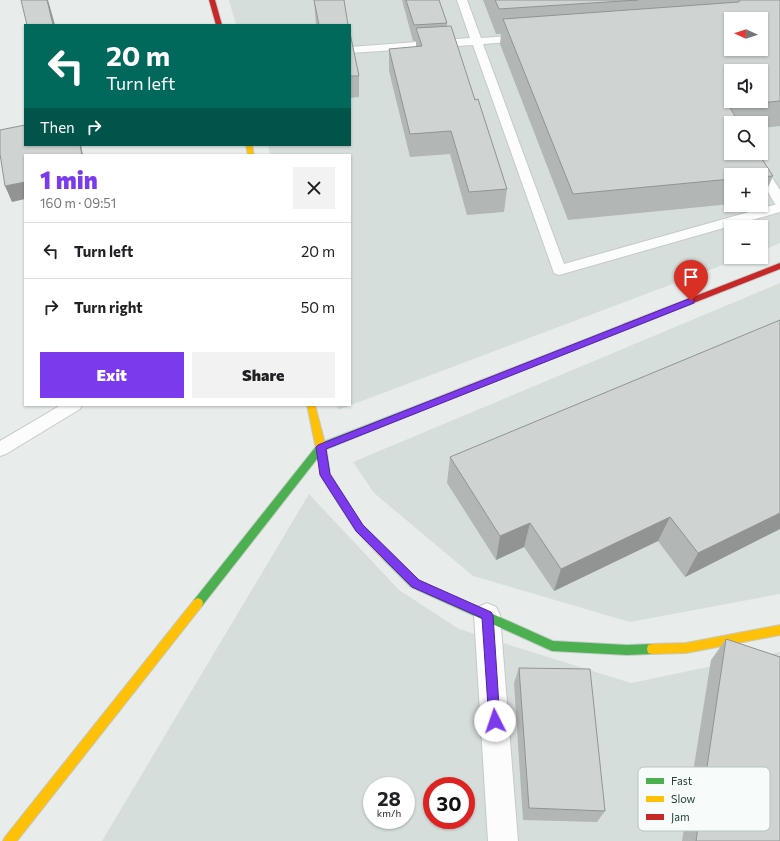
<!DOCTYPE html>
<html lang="en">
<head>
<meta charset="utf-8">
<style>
	:root { --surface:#fff; --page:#f2f2f2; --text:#202124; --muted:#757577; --line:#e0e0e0; --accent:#7c3aed }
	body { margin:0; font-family:Commissioner,sans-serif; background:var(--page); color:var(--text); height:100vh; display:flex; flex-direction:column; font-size:15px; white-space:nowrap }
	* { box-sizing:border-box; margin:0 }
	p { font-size:13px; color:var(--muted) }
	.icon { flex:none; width:22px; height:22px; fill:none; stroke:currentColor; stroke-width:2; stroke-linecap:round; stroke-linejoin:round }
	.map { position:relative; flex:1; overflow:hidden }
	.sheet { position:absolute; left:24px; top:154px; width:327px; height:252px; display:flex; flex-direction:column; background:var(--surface); border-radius:0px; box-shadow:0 1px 3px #0004 }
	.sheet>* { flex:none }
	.top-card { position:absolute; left:24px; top:24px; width:327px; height:122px; border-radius:0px; box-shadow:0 1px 3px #0004; background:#00695c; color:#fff; overflow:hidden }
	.needle { width:26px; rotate:273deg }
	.controls { position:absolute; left:724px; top:12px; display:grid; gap:8px }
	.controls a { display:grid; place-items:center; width:44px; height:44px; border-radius:0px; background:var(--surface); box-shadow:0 1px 3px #0004; font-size:20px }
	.speed { position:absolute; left:363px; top:777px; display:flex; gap:8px; font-size:20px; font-weight:700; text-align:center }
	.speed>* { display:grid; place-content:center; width:52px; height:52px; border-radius:50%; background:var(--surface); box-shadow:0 1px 3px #0004; line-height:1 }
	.speed small { font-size:10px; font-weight:400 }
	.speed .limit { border:6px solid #d22; background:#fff; color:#111 }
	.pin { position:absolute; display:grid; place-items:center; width:34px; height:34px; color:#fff; margin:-41px -17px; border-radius:50% 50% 50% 0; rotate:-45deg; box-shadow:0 0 4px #0007 }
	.pin .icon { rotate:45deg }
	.me { position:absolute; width:44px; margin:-22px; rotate:356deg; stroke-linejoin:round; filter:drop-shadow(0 0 3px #0008) }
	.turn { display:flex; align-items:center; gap:14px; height:84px; padding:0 16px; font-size:18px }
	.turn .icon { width:52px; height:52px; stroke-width:2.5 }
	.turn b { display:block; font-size:28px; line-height:34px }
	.then { display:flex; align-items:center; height:38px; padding:0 16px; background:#0003; gap:8px; font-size:15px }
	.round { display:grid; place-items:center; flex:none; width:42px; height:42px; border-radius:0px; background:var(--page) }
	.overview { display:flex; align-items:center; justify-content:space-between; height:68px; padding:0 16px }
	h1 { font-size:24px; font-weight:800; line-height:30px; color:var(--accent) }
	.primary-button { display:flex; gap:8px; margin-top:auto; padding:8px 16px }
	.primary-button a { flex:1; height:46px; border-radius:0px; background:var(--accent); color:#fff; font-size:16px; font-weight:800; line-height:46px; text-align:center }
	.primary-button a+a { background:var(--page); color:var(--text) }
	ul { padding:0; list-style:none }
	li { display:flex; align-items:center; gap:12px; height:56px; padding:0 16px; border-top:1px solid var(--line) }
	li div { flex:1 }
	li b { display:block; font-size:15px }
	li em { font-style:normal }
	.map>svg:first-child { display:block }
	.built { fill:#d6dedb; fill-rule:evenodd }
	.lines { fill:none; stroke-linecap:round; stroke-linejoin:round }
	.lane-casing { stroke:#c5cac8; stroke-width:2 }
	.street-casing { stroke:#c5cac8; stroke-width:2 }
	.fast-casing { stroke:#c3cbc8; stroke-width:2 }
	.slow-casing { stroke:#c3cbc8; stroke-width:2 }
	.jam-casing { stroke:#c3cbc8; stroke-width:2 }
	.lane { fill:#fcfcfc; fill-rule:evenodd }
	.street { fill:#fcfcfc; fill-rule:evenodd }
	.fast { fill:#4caf50; fill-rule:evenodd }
	.slow { fill:#ffc107; fill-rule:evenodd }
	.jam { fill:#c62828; fill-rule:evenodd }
	.wall { fill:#b2b6b5 }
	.shaded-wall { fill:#919493 }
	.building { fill:#cfd4d2; stroke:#919493; fill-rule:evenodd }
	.route { fill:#7c3aed; stroke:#51269a }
	.key { fill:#f7fbf9; stroke:#b8c4c0; stroke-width:1 }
	.key-label { font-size:11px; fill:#24423a }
</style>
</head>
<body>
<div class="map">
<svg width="780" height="841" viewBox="0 0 780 841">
	<rect width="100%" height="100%" fill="#e8edeb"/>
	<g class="built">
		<path d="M 229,0 L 780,0 L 780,243 L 761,251 L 761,227 L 731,227 L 731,257 L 744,257 L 338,410 L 336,405 L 350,405 L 350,155 L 270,155 L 268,145 L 350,145 L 350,25 L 236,25 ZM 731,19 L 761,19 L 761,49 L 731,49 ZM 731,71 L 761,71 L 761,101 L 731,101 ZM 731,123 L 761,123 L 761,153 L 731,153 ZM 731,175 L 761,175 L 761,205 L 731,205 Z"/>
		<polygon points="780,283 780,594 630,622 473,576 374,493 353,462"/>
		<path d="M 309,494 L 399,590 L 459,629 L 631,683 L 780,652 L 780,841 L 102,841 ZM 372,786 L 406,786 L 406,820 L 372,820 ZM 432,786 L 466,786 L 466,820 L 432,820 Z"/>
	</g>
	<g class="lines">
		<g class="lane-casing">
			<g id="lane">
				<polygon points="457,0 467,0 481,38 522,35 527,38 522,41 483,44 564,264 777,204 775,204 761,180 761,175 758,175 752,165 754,162 762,162 780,190 780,212 559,275 554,273 473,45 350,53 350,47 470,38"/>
				<polygon points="61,405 82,405 80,409 6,454 0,456 0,441"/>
			</g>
		</g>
		<g class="street-casing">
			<polygon id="street" points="487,603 496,607 500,615 518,841 488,841 474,615 478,607"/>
		</g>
		<g class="fast-casing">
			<g id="fast">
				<polygon points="439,397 442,398 443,400 442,402 324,450 202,606 198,608 194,606 193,603 194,600 318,444"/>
				<polygon points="387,552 391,553 419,581 553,641 627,645 652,644 656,645 657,649 656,653 652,654 627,655 552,651 411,587 383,559 382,556 383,553"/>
			</g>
		</g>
		<g class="slow-casing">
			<g id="slow">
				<polygon points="246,145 252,145 254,155 248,155"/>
				<polygon points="627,323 631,326 630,328 442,402 436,402 435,400 436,398"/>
				<polygon points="307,405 315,405 326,447 330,474 362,525 391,553 392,556 391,559 387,560 383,559 356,531 322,478"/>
				<polygon points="198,598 202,600 203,603 202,606 17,841 3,841 5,837 194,600"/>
				<polygon points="780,625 780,635 686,653 652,654 648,653 647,649 648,645 652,644 686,643"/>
			</g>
		</g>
		<g class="jam-casing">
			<g id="jam">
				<polygon points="209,0 215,0 222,25 216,25"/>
				<polygon points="780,263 780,269 630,328 627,329 623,326 624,324"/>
			</g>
		</g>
		<use href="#lane" class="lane"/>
		<use href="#street" class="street"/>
		<use href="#fast" class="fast"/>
		<use href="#slow" class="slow"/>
		<use href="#jam" class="jam"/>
	</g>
	<g class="wall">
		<polygon points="314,0 349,25 316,25"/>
		<polygon points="402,0 439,0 447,23 447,26 475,100 507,189 504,212 467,215 450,154 410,157 389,71 389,49 416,47 416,41 413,41"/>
		<polygon points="483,0 780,0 780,126 761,128 761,123 731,123 773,176 762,201 761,202 761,175 731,175 731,204 568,220 500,44 501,34 496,34"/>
		<polygon points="350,33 359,76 359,97 350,98"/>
		<polygon points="450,457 780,529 685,577 658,541 554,591 524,547 496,560 447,483"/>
		<polygon points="726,639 780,841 682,841 711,660"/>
		<polygon points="519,668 605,811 597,822 523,820 514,683"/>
	</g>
	<g class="shaded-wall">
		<polygon points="47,0 48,0 55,25 53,25"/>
		<polygon points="80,145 81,145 83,155 82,155"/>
		<polygon points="25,182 25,199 12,202 5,186"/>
		<polygon points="780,513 780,529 685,577 698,553"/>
		<polygon points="670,517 658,541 554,591 561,569"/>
		<polygon points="530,523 524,547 496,560 500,536"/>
	</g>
	<g class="building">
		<polygon points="21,0 47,0 53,25 27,25"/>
		<polygon points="314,0 344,0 348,25 319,25"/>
		<polygon points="406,0 439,0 447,23 414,25"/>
		<polygon points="495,0 638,0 499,9"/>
		<path d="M 740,0 L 780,0 L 780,101 L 729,106 L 739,123 L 731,123 L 731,153 L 758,153 L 773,176 L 761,177 L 761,175 L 731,175 L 731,179 L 573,194 L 503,19 L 739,2 ZM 731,19 L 761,19 L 761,49 L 731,49 ZM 731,71 L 761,71 L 761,101 L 731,101 Z"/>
		<polygon points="451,26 475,100 478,99 507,189 469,192 451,131 410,134 389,49 422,46 416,28"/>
		<polygon points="350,33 359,76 350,76"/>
		<polygon points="25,125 25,145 80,145 82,155 25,155 25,182 5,186 0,154 0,130"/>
		<polygon points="780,320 780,513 698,553 670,517 561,569 530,523 500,536 450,457"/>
		<polygon points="726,639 780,657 780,841 696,841"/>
		<polygon points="519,668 590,669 605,811 529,808"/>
	</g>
	<polygon class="route" points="691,298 694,299 694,303 326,449 330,474 363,525 419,580 491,612 493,615 500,721 499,725 495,726 491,725 489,721 482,618 412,587 356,531 320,475 316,447 318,445"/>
	<rect x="638" y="767" width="132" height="64" rx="6" class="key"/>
	<rect x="646" y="778" width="18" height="6" fill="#4caf50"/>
	<rect x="646" y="796" width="18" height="6" fill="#ffc107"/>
	<rect x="646" y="814" width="18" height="6" fill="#c62828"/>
	<g class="key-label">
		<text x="671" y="785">Fast</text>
		<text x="671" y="803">Slow</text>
		<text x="671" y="821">Jam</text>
	</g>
</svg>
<div class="controls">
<a><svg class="needle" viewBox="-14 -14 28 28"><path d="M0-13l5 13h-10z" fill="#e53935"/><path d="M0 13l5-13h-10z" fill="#757577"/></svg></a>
<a><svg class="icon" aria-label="sound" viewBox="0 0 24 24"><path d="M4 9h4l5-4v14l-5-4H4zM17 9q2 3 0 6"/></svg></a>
<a><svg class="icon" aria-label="search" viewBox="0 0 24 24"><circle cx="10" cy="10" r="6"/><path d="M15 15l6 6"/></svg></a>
<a>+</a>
<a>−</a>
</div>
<div class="speed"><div>28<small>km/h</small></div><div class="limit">30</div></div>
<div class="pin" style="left:691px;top:301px;background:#d93025"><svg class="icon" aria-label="arrive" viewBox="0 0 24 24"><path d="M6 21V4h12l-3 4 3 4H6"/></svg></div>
<svg class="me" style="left:495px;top:721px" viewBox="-20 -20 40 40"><circle r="19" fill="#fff"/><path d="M0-13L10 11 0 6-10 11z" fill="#7c3aed"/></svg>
<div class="top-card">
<div class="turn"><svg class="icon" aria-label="left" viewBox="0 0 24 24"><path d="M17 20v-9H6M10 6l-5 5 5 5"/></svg><div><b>20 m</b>Turn left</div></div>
<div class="then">Then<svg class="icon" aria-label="right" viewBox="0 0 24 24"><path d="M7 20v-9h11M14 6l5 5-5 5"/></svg></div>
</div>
<section class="sheet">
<div class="overview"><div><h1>1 min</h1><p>160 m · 09:51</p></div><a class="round"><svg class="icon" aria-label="close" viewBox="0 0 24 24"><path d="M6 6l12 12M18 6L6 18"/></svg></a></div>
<ul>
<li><svg class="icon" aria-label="left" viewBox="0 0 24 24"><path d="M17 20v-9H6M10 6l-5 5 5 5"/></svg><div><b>Turn left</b></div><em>20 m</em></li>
<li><svg class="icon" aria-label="right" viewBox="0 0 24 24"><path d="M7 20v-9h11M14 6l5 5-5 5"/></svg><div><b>Turn right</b></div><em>50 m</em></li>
</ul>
<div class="primary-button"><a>Exit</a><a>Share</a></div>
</section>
</div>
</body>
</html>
